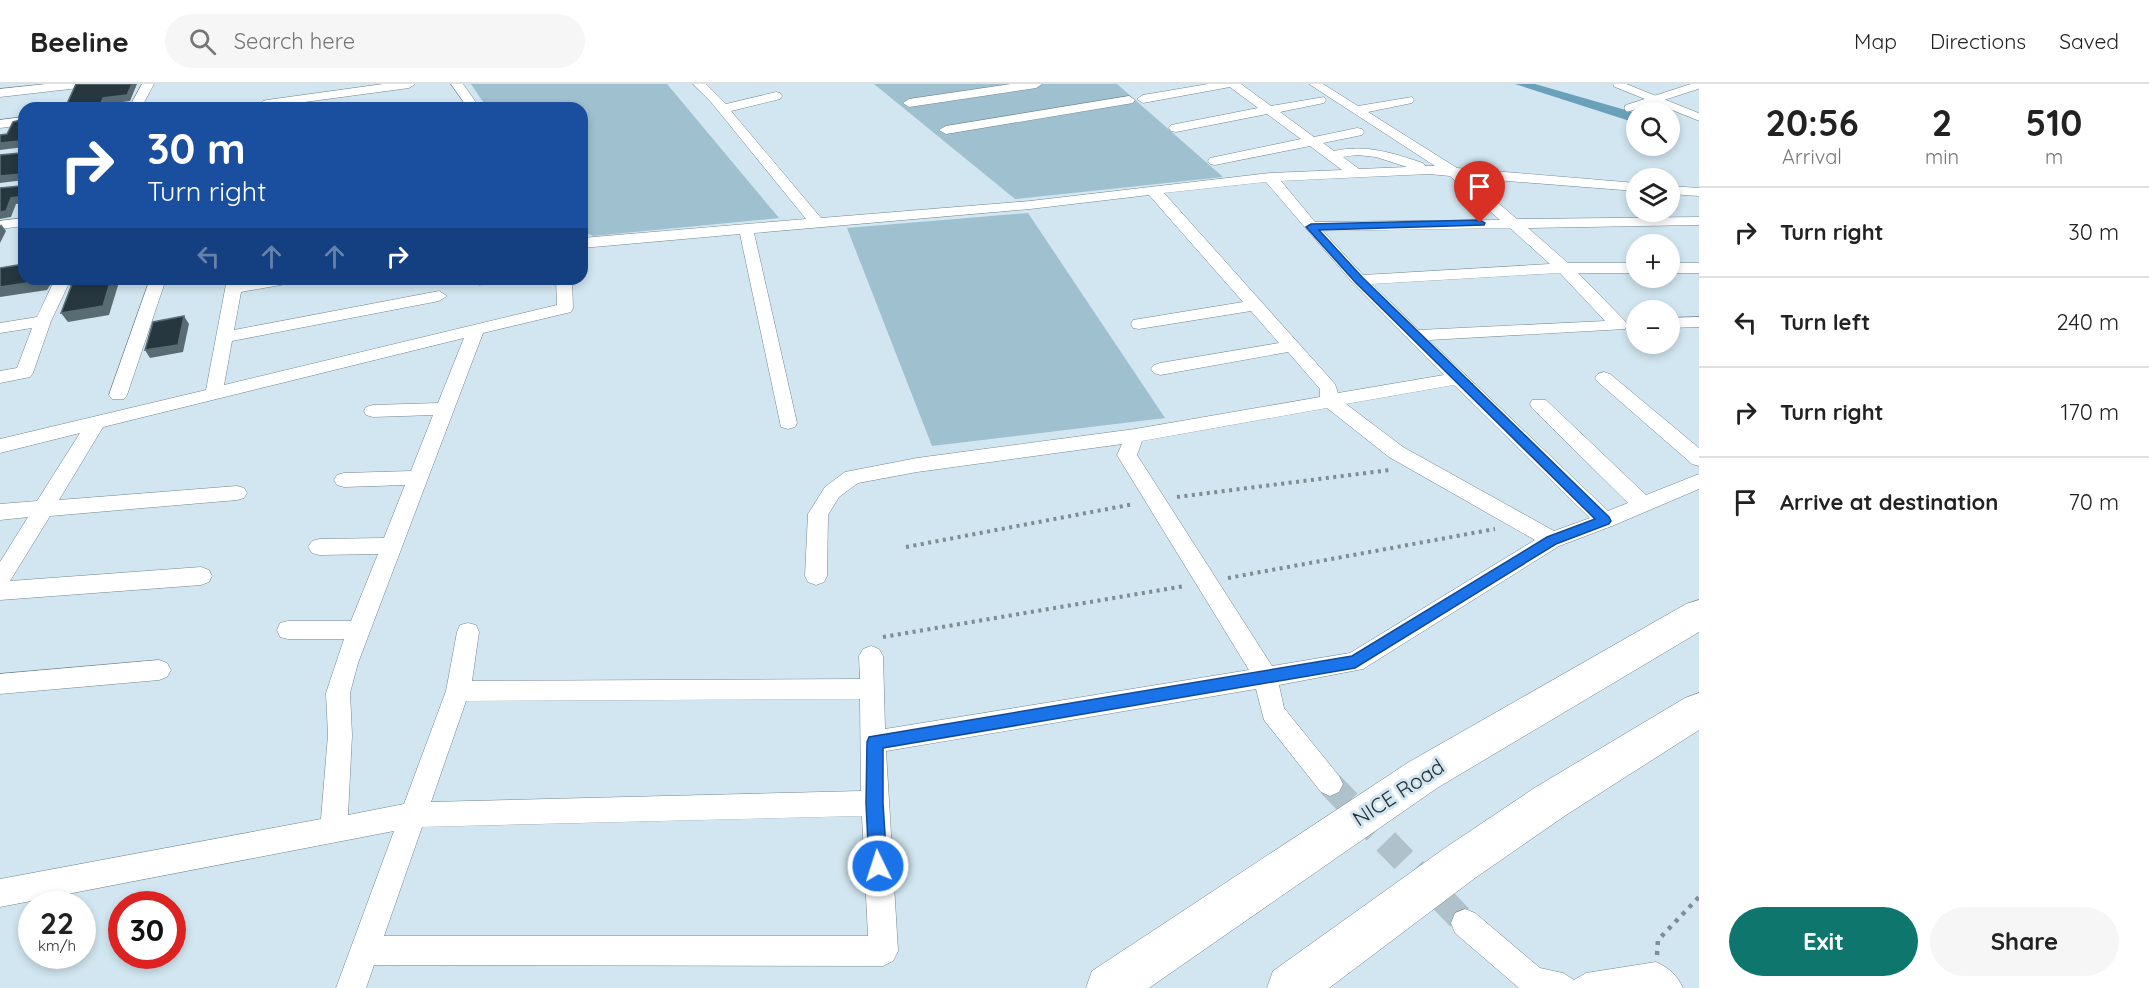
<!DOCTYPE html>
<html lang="en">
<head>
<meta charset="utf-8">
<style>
	:root { --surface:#fff; --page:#f6f6f6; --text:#222; --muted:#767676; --line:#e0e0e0; --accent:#0f766e }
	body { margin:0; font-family:Quicksand,sans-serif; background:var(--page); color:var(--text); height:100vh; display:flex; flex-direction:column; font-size:22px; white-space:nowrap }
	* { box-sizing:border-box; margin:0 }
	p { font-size:20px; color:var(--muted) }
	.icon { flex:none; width:33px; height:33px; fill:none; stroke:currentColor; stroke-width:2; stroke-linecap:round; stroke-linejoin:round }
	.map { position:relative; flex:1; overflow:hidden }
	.sheet { display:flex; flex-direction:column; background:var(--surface); width:450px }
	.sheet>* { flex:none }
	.banner { position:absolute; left:18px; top:18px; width:570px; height:183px; border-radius:18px; box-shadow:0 3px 9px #0003; background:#1a4fa0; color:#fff; overflow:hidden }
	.controls { position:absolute; left:1626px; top:18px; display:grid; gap:12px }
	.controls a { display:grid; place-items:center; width:54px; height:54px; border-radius:50%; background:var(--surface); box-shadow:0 3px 9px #0003; font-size:30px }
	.speed { position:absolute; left:18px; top:807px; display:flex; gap:12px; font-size:30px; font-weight:700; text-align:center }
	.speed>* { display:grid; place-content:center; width:78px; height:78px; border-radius:50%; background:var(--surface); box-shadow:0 3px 9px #0003; line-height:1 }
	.speed small { font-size:15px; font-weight:400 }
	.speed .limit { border:9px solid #d22; background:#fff; color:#111 }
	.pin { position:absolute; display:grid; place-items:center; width:51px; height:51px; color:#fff; margin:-62px -26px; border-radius:50% 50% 50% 0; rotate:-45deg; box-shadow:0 0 6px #0007 }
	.pin .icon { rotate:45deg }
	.me { position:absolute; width:66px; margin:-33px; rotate:356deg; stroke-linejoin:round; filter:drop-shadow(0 0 4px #0008) }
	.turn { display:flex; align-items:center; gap:21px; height:126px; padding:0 30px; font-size:27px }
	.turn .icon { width:78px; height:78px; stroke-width:2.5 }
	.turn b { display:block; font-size:42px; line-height:51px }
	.lanes { display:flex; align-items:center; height:57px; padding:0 30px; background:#0003; justify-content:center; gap:30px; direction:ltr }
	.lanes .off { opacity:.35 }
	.eta { display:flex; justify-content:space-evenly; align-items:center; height:102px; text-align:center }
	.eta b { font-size:36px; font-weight:700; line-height:42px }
	.cta { display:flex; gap:12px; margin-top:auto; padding:12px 30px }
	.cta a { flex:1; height:69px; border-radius:36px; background:var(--accent); color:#fff; font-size:24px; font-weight:700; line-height:69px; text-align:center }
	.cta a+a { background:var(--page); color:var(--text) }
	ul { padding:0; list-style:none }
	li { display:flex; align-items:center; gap:18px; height:90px; padding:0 30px; border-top:2px solid var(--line) }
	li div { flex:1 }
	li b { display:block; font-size:22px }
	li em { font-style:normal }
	header { display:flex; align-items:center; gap:36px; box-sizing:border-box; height:84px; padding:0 30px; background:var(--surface); border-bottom:2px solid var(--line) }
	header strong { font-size:28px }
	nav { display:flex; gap:33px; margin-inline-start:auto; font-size:21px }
	.search { width:420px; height:54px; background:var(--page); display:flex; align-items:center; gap:15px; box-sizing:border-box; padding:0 21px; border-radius:33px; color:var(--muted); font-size:22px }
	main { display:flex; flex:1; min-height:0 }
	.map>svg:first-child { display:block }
	.green { fill:#9fc0cf }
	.water { fill:#69a1ba }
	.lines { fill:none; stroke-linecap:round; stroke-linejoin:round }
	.minor-tunnel { stroke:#afc1ca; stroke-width:26; stroke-dasharray:26 14; stroke-linecap:butt }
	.service-casing { stroke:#72868f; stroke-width:8 }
	.minor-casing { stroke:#72868f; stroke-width:1 }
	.motorway-casing { stroke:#72868f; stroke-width:1 }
	.path-far1 { stroke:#7e8c93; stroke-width:4; stroke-dasharray:3 4.5; stroke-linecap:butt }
	.path { stroke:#7e8c93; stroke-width:4.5; stroke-dasharray:4 6; stroke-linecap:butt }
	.service { stroke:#fff; stroke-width:7 }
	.minor { fill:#fff; fill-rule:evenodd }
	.motorway { fill:#fff; fill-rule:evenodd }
	.shaded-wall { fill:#596c74 }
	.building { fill:#26373f; stroke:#596c74; stroke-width:1.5 }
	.route { fill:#1a73e8; stroke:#114b97; stroke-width:1.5 }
	.labels { text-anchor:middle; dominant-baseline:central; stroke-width:6; stroke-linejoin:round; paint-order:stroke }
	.near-street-label { font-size:21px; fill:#262e32; stroke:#d1e6f0 }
</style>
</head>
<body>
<header>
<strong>Beeline</strong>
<div class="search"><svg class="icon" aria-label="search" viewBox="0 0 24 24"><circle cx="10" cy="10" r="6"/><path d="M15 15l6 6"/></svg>Search here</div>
<nav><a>Map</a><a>Directions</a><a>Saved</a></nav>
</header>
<main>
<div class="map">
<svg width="1699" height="904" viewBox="0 0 1699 904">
	<rect width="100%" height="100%" fill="#d1e6f0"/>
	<g class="green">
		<polygon points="471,0 667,0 779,134 593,152 582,147 582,24 487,24"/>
		<polygon points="874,0 1117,0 1223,93 1015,115"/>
		<polygon points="1028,129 1165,334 932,362 847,144"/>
	</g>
	<polygon class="water" points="1515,0 1535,0 1636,29 1636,39"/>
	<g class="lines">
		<polyline class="minor-tunnel" points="1330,700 1465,839"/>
		<g class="service-casing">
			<g id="service">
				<polyline points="1617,0 1699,33"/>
				<polyline points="1628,24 1699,1"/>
			</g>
		</g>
		<g class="minor-casing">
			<g id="minor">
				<polygon points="46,0 85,0 79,4 0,13 0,5"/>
				<polygon points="142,0 154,0 141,24 129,24"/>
				<polygon points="383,0 415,0 409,4 260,24 263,17 267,16"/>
				<polygon points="451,0 463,0 480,24 468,24"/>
				<path d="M 693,0 L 706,0 L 726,20 L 776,8 L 780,9 L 782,12 L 780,15 L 731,27 L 821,134 L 1030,117 L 1270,89 L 1342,86 L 1310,62 L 1215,81 L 1210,80 L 1208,77 L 1210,74 L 1301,55 L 1267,30 L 1176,48 L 1171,47 L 1169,44 L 1171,41 L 1258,24 L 1230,3 L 1143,19 L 1137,15 L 1143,11 L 1208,0 L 1241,0 L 1271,22 L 1324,13 L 1326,16 L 1324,19 L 1280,28 L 1314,53 L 1357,44 L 1362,45 L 1364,48 L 1362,51 L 1323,59 L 1334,67 C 1367,60 1392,69 1423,79 L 1425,82 L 1435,82 L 1309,0 L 1323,0 L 1358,22 L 1412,13 L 1414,16 L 1412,19 L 1368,28 L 1457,84 L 1636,99 L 1636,107 L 1469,94 L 1517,135 L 1699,133 L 1699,141 L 1528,144 L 1568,179 L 1636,179 L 1636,189 L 1578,189 L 1625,237 L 1627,241 L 1625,245 L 1429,256 L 1608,427 L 1628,419 L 1532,324 L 1530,320 L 1532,316 L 1546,316 L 1646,411 L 1699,390 L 1699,405 L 1612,442 L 1559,462 L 1363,585 L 1279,601 L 1284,624 L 1339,692 L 1343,700 L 1339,708 L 1330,712 L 1321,708 L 1264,636 L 1256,605 L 886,667 L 898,867 L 893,877 L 883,882 L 374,881 L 366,904 L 336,904 L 394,747 L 0,823 L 0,795 L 321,735 L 328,651 L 326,609 L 344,555 L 288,555 L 280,553 L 277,546 L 280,539 L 288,537 L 351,537 L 378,470 L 319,471 L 312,469 L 308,463 L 312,457 L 319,455 L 384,454 L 405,401 L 344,403 L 337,401 L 334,396 L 337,391 L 344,389 L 411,387 L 433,331 L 373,333 L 366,331 L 364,327 L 366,323 L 373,321 L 438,319 L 464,254 L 103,343 L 59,416 L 237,402 L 244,404 L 247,409 L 244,414 L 237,416 L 50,432 L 10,497 L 201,483 L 209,486 L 212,492 L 209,498 L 201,501 L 0,516 L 0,478 L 28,433 L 0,436 L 0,420 L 37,417 L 80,349 L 0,369 L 0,355 L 206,306 L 227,195 L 243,195 L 243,198 L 294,195 L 286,200 L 241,208 L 234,246 L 439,207 L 447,212 L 439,217 L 232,257 L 224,301 L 557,221 L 556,195 L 572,195 L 573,224 L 571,228 L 483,249 L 358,579 L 350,609 L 352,651 L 348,731 L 404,720 L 446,607 L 457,548 L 460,541 L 468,539 L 476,541 L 479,548 L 472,597 L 860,595 L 859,572 L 863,565 L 871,562 L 879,565 L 883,572 L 885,645 L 1249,586 L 1117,371 L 1122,360 L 917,388 L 858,399 L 839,413 L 828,431 L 827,492 L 824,498 L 816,501 L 808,498 L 805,492 L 808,430 L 825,403 L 845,388 L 917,374 L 1135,345 L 1320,313 L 1320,305 L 1288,268 L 1160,291 L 1154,289 L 1151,285 L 1154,281 L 1160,279 L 1279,259 L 1251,227 L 1139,245 L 1133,244 L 1131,240 L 1133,236 L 1139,235 L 1243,218 L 1149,111 L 1030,125 L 754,149 L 797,339 L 795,343 L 788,345 L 781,343 L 740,150 L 582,164 L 582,154 L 806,135 L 711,18 ZM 1357,71 L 1376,73 L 1407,83 L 1359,85 L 1343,73 ZM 1429,90 L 1450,92 L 1500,136 L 1315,138 L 1281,97 ZM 1266,98 L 1353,199 L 1444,291 L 1338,309 L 1335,300 L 1164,109 ZM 1510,144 L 1550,180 L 1363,191 L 1323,147 ZM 1560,189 L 1605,237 L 1419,246 L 1372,200 ZM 1454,301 L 1590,434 L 1554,447 L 1403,363 L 1346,320 ZM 1327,324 L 1389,373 L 1535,456 L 1350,569 L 1272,582 L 1137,371 L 1142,357 ZM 860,615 L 861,707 L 431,718 L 466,617 ZM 862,732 L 868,852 L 384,852 L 422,743 Z"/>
				<polygon points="1011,0 1042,0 1036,4 909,23 903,19 909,15"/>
				<polygon points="1129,12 1135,16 1133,19 946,50 939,46 946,42"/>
				<polygon points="24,33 24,41 0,44 0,36"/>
				<polygon points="1670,102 1699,104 1699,112 1670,110"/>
				<polygon points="24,134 24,142 0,145 0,137"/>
				<rect x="1670" y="179" width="29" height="10"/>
				<polygon points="55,195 71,195 51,237 33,289 30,293 0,299 0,287 17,284 32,244 0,249 0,239 37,233"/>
				<polygon points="150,195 166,195 127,311 124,315 112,315 109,311"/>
				<polygon points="473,195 490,195 480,201 474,199"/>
				<polygon points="1699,233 1699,243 1670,244 1670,234"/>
				<polygon points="1604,288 1610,290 1699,364 1699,382 1692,380 1598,298 1595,294 1598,290"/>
				<polygon points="159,576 167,579 171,586 167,593 159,596 0,610 0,590"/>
				<path d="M 1465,825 L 1475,829 L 1540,884 L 1563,889 L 1574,896 L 1586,889 L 1656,878 C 1669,884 1677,891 1683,904 L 1519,904 L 1455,849 L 1451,839 L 1455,829 Z"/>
			</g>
		</g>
		<g class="motorway-casing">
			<g id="motorway">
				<polygon points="1699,516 1699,548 1437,704 1149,904 1086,904 1092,887 1409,678 1686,520"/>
				<polygon points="1699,609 1699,646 1566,731 1475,794 1329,904 1267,904 1273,887 1445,764 1536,703 1685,614"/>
			</g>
		</g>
		<g class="path-far1">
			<polyline points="1177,413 1390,386"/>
			<polyline points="906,463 1134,420"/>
			<polyline points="1228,494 1495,445"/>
			<polyline points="883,553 1185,502"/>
		</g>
		<polyline class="path" points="1657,871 1658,856 1699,813"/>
		<use href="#service" class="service"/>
		<use href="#minor" class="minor"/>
		<use href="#motorway" class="motorway"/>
	</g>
	<g class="shaded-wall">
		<polygon points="132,0 137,0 130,17 107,20 105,24 99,24 103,14"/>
		<polygon points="19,57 24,63 0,66 0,59"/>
		<polygon points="21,90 24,96 0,99 0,92"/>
		<polygon points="24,112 24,119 16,120 11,133 0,135 0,128 11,114"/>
		<polygon points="1,140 6,147 0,159 0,142"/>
		<polygon points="42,195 54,195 47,206 0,213 0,203"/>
		<polygon points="65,195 78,195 82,200 70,202"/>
		<polygon points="111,195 120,195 109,231 68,238 61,229"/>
		<polygon points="184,232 189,240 183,268 150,274 145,266"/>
	</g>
	<g class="building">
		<polygon points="76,0 132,0 127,11 103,14 99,24 65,24"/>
		<polygon points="24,35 24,112 11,114 6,127 0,128 0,104 20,102 21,90 0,92 0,71 20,69 22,67 22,59 19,57 0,59 0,51 7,50 13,38"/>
		<polygon points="24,180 24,195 42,195 40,197 0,203 0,184"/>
		<polygon points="74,195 111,195 103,222 61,229"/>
		<polygon points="184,232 178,261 145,266 153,238"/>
	</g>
	<polygon class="route" points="1480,136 1485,139 1484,141 1319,146 1363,194 1609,433 1611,437 1609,440 1556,460 1355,584 883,664 883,719 887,782 884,789 878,791 872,789 869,782 866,719 867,658 869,653 1352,572 1547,453 1595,435 1355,198 1306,143 1311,140"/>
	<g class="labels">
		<g class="near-street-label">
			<text transform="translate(1398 708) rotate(-33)">NICE Road</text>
		</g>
	</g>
</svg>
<div class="controls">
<a><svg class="icon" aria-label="search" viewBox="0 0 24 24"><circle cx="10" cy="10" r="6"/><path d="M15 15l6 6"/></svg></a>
<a><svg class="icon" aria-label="layers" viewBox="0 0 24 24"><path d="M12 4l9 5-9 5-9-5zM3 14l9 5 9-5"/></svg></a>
<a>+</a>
<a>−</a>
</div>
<div class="speed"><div>22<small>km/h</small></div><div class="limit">30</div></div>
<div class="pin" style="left:1480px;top:139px;background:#d93025"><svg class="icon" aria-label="arrive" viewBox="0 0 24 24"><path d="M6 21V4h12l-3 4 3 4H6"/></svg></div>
<svg class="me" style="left:878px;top:782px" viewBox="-20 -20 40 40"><circle r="17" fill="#1a73e8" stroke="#fff" stroke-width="3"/><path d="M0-11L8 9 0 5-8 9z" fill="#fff"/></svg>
<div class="banner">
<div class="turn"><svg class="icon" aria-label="right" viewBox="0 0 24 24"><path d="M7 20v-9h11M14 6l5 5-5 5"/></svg><div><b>30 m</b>Turn right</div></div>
<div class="lanes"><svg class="icon off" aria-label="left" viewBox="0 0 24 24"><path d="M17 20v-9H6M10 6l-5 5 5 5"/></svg><svg class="icon off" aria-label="ahead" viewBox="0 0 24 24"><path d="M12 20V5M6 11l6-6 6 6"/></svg><svg class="icon off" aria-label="ahead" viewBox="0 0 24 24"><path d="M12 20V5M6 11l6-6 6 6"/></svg><svg class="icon" aria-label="right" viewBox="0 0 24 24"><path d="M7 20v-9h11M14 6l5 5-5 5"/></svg></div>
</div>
</div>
<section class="sheet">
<div class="eta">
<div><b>20:56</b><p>Arrival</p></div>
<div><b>2</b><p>min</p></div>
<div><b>510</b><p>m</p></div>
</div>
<ul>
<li><svg class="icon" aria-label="right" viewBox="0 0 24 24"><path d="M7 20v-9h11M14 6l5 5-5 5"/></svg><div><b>Turn right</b></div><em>30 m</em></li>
<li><svg class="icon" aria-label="left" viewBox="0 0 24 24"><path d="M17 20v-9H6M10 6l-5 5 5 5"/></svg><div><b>Turn left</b></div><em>240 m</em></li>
<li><svg class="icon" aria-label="right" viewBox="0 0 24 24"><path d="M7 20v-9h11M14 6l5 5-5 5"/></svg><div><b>Turn right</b></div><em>170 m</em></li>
<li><svg class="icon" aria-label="arrive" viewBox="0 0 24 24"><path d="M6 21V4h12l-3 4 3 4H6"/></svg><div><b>Arrive at destination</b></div><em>70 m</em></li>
</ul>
<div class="cta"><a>Exit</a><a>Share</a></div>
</section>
</main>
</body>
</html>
